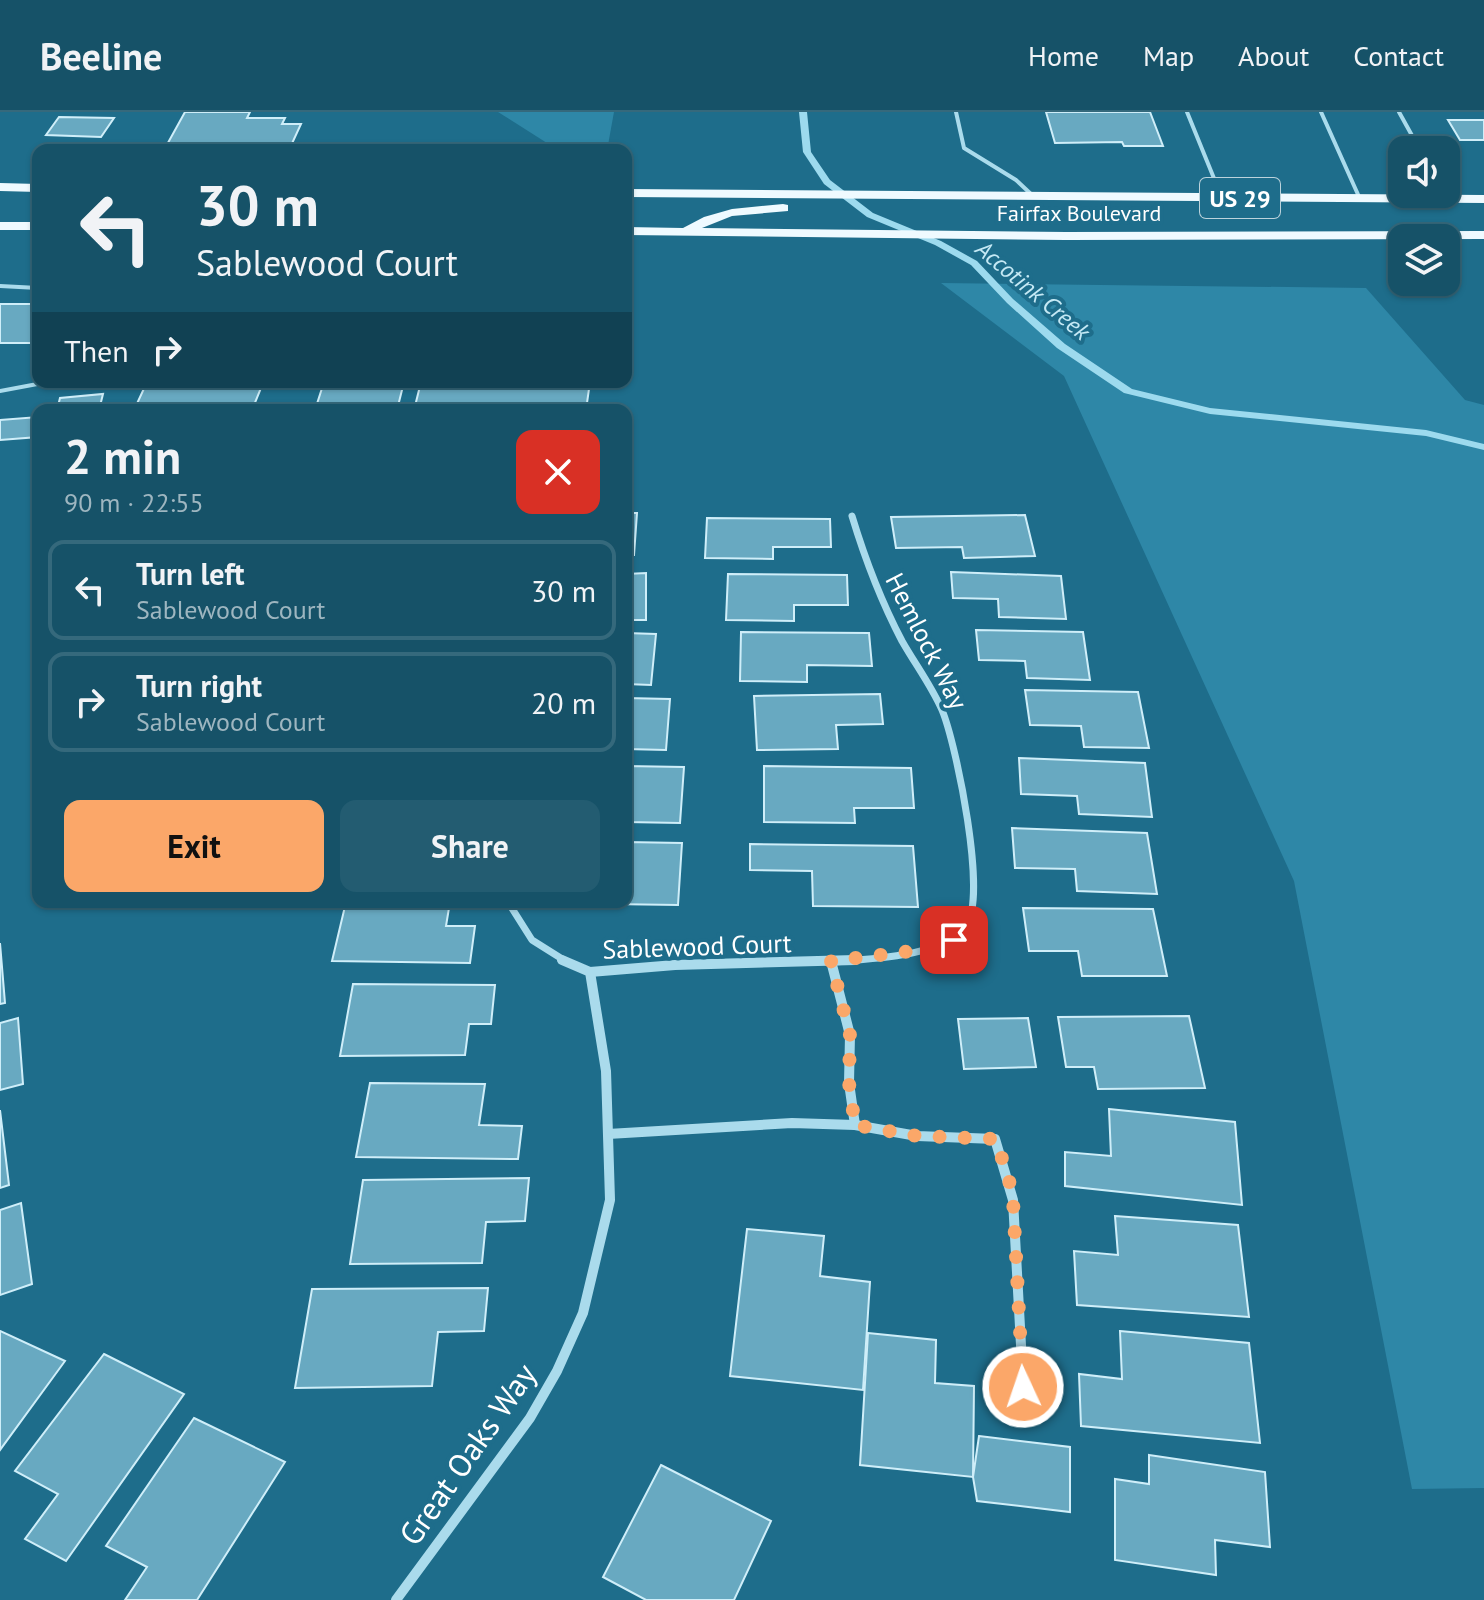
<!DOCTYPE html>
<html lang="en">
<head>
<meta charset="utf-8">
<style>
	:root { --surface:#165268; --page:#235c71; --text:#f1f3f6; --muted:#9eb6c0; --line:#35697c; --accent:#fba769 }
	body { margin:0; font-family:"PT Sans",sans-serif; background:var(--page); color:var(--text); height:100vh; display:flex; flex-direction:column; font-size:30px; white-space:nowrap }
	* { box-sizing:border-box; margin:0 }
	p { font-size:26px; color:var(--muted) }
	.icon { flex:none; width:44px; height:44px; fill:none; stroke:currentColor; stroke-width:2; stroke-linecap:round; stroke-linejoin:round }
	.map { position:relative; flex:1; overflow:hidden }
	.drawer { position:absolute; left:32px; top:292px; width:600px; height:504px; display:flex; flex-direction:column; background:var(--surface); border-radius:16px; box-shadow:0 2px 6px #0004,0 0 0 2px var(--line) }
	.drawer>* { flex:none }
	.guide { position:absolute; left:32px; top:32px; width:600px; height:244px; border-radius:16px; box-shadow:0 2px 6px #0004,0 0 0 2px var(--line); background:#165268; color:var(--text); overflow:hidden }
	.fabs { position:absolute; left:1388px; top:24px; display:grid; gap:16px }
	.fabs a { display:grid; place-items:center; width:72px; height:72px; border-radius:16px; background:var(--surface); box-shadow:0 2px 6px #0004,0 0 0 2px var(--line); font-size:40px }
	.pin { position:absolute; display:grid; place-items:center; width:68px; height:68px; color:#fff; margin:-34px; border-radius:16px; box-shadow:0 4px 12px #0006 }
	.me { position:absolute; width:88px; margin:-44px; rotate:357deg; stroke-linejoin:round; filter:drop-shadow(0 0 6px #0008) }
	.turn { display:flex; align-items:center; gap:28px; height:168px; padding:0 32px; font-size:36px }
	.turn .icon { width:104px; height:104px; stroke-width:2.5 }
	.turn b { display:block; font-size:56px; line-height:68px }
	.then { display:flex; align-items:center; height:76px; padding:0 32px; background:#0003; gap:16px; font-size:30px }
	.round { display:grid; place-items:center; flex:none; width:84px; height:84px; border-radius:16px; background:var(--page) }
	.headline { display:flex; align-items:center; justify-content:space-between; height:136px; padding:0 32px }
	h1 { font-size:48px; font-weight:600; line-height:60px }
	.button { display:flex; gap:16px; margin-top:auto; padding:16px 32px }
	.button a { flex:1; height:92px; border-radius:16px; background:var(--accent); color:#111; font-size:32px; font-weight:600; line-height:92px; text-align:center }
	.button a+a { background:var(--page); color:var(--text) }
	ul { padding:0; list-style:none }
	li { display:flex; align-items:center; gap:24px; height:100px; margin:0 16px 12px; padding:0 16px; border:4px solid var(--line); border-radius:16px }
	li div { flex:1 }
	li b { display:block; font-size:30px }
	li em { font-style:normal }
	header { display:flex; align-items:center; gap:48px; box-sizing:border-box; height:112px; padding:0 40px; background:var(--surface); border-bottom:2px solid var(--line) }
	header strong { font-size:38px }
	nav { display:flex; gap:44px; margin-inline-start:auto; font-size:28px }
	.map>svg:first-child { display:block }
	.green { fill:#2e87a7 }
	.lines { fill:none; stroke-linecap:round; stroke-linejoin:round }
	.stream { fill:#9ddaee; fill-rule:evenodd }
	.building { fill:#68a9c1; stroke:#cfeef9; stroke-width:2 }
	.lane { stroke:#aadbec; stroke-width:4 }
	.street-far1 { stroke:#aadbec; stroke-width:7 }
	.street { stroke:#aadbec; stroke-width:10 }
	.primary { fill:#effaff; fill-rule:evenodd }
	.route { stroke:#fba769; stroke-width:14; stroke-dasharray:0 25.2 }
	.labels { text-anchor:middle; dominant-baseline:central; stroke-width:8; stroke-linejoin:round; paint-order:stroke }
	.far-street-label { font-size:22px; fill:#fff; stroke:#1e6d8b }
	.shield { fill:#1e6d8b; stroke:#bcd3dc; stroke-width:2 }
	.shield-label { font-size:24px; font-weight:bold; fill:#fff }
	.far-water-label { font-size:24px; font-style:italic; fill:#c5e9f5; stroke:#1e6d8b }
	.street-label { font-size:26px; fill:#fff; stroke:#1e6d8b }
	.near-street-label { font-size:32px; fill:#fff; stroke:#1e6d8b }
</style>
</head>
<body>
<header>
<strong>Beeline</strong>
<nav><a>Home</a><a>Map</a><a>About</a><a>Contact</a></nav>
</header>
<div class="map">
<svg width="1484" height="1488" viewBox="0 0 1484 1488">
	<rect width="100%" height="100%" fill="#1e6d8b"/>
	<g class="green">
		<polygon points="498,0 614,0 608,33 558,38"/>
		<polygon points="941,171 1366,176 1465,288 1484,293 1484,1376 1412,1377 1294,769 1064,264"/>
	</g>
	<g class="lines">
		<polygon class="stream" points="799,0 807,0 811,40 830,68 873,101 941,129 977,149 1013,187 1065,232 1132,277 1210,296 1426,318 1484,332 1484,338 1426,324 1210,302 1124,281 1057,236 1007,191 971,153 935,133 867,105 824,72 803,40"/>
	</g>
	<g class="building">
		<polygon points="185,0 250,0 247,6 285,6 282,12 301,12 289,38 164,38"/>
		<polygon points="1046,0 1150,0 1163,34 1124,34 1122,30 1055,31"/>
		<polygon points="59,5 114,6 101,25 46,23"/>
		<polygon points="1448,8 1484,8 1484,28 1460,28"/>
		<rect x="0" y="192" width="38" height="39"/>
		<polygon points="147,270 197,270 195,275 261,276 252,298 134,298"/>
		<polygon points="324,270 404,270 397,298 315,298"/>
		<polygon points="421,270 590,270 586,298 414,298"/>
		<polygon points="103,282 99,298 57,298 60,286"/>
		<polygon points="38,305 38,325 0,328 0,308"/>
		<polygon points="626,401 637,401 634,443 626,443"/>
		<polygon points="1025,403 1035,444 964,446 962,435 896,436 891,405"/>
		<polygon points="707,406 830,407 831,435 773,435 773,447 705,446"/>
		<polygon points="951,460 1061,464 1066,507 999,505 998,487 953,486"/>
		<polygon points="646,461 646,508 626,508 626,462"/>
		<polygon points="728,462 847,463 848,493 794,493 794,509 726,508"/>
		<polygon points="976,518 1083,520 1090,568 1027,566 1025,549 979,548"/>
		<polygon points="741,520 869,521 872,554 807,553 807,570 740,569"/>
		<polygon points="626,521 656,522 651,573 626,572"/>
		<polygon points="1025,578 1138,580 1149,636 1084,635 1081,614 1030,613"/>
		<polygon points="880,582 883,612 836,613 838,637 757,638 754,584"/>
		<polygon points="626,586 670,587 666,638 626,637"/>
		<polygon points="1019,646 1145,651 1152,705 1079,702 1077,684 1021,682"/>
		<polygon points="626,654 684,655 680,711 626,710"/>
		<polygon points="764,654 911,656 914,696 854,696 855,711 764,710"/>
		<polygon points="1012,716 1147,721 1157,782 1077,779 1075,757 1015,756"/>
		<polygon points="626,730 682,731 678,793 609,792 626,790"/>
		<polygon points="750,732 913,734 918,795 813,794 812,759 750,758"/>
		<polygon points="346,790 450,790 446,814 475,814 470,851 332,849"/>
		<polygon points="1023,796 1153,797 1167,864 1082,864 1078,839 1029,839"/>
		<polygon points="0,831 5,891 0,892"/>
		<polygon points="353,872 495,873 491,912 469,912 465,943 340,944"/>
		<polygon points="1189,904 1205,976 1098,977 1094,955 1066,955 1058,905"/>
		<polygon points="18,906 23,972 0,978 0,911"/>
		<polygon points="1028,906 1036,955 964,957 958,907"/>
		<polygon points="370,971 485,972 479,1013 522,1014 518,1047 356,1045"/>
		<polygon points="1109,997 1235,1010 1242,1093 1065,1074 1065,1040 1111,1044"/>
		<polygon points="0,998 9,1073 0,1076"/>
		<polygon points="529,1066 525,1109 486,1110 482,1151 350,1152 363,1068"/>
		<polygon points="21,1091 32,1172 0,1183 0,1098"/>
		<polygon points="1115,1104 1238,1113 1249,1205 1077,1193 1074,1139 1118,1143"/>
		<polygon points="747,1117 824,1124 820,1164 870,1170 863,1278 730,1264"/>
		<polygon points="488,1176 484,1219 438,1220 432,1274 295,1276 312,1177"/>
		<polygon points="0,1219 65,1249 0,1338"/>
		<polygon points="1120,1219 1249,1231 1260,1331 1081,1314 1079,1262 1122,1267"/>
		<polygon points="868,1221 936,1228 935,1271 974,1274 973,1365 860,1353"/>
		<polygon points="104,1242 184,1282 66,1449 25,1427 58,1382 15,1359"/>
		<polygon points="194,1306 285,1350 197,1488 125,1488 147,1455 106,1434"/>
		<polygon points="979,1324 1070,1335 1070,1400 977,1389 973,1365"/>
		<polygon points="1149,1343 1265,1360 1270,1435 1215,1428 1216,1463 1115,1448 1115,1367 1149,1372"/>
		<polygon points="661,1353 771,1409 734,1488 646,1488 603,1465"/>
	</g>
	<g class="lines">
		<g class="lane">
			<polyline points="956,0 964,36 1016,68 1032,83"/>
			<polyline points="1187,0 1222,86"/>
			<polyline points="1321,0 1360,87"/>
			<polyline points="1399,0 1420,38"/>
			<polyline points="0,174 38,176"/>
			<polyline points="0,279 48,270"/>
		</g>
		<g class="street-far1">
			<polyline points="508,790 532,828 567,850"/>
			<path d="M 833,850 C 874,846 937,847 966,813 C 988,786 956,631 942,598 C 931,573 915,552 902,529 C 881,489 865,447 852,404"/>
		</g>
		<g class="street">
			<polyline points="831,849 850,923 849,971 855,1013"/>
			<polyline points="590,860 675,853 855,848"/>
			<polyline points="608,1022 792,1011 855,1013 917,1024 995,1027 1013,1088 1025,1306"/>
			<polyline points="396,1488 530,1306 557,1259 583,1201 610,1088 606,959 590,860 562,848"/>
		</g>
		<g class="primary">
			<polygon points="0,71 38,72 38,80 0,79"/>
			<polygon points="626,77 1484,83 1484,91 626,85"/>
			<polygon points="783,92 788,93 788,99 732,104 702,116 1066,120 1484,119 1484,127 1066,128 626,123 626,115 683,116 704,105 732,97"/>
			<rect x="0" y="110" width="38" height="8"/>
		</g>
	</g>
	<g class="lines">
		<polyline class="route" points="954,828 937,836 831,849 850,923 849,971 855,1013 917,1024 995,1027 1008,1063 1013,1088 1023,1275"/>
	</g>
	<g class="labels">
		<g class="far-street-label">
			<text x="1079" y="101">Fairfax Boulevard</text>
		</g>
		<rect class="shield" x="1200" y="66" width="80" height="40" rx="6"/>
		<g class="shield-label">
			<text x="1240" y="86">US 29</text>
		</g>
		<g class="far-water-label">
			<text transform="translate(1033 178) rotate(40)">Accotink Creek</text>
		</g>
		<g class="street-label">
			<text transform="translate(927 529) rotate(63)">Hemlock Way</text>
			<text transform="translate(697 834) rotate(-2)">Sablewood Court</text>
		</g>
		<g class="near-street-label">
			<text transform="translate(467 1342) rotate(-55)">Great Oaks Way</text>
		</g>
	</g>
</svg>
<div class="fabs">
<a><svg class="icon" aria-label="sound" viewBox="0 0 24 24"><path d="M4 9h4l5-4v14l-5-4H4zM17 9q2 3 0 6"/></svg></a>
<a><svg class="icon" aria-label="layers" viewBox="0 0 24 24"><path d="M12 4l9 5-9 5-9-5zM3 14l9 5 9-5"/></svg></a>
</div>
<div class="pin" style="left:954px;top:828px;background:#d93025"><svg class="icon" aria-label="arrive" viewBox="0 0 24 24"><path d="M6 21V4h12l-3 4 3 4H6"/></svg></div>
<svg class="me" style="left:1023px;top:1275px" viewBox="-20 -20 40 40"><circle r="17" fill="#fba769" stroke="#fff" stroke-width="3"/><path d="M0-11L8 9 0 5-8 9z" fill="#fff"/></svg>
<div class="guide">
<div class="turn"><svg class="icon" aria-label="left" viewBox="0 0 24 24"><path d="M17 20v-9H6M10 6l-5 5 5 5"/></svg><div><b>30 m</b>Sablewood Court</div></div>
<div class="then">Then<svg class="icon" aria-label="right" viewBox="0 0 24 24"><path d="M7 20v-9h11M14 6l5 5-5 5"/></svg></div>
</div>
<section class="drawer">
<div class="headline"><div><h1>2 min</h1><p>90 m · 22:55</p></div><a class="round" style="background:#d93025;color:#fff"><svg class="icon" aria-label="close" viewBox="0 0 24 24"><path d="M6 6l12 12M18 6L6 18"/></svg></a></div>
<ul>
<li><svg class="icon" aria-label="left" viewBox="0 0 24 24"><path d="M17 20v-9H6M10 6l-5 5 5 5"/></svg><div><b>Turn left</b><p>Sablewood Court</p></div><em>30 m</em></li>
<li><svg class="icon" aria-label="right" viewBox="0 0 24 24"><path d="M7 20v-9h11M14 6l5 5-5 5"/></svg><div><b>Turn right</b><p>Sablewood Court</p></div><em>20 m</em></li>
</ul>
<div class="button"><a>Exit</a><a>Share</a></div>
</section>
</div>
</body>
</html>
